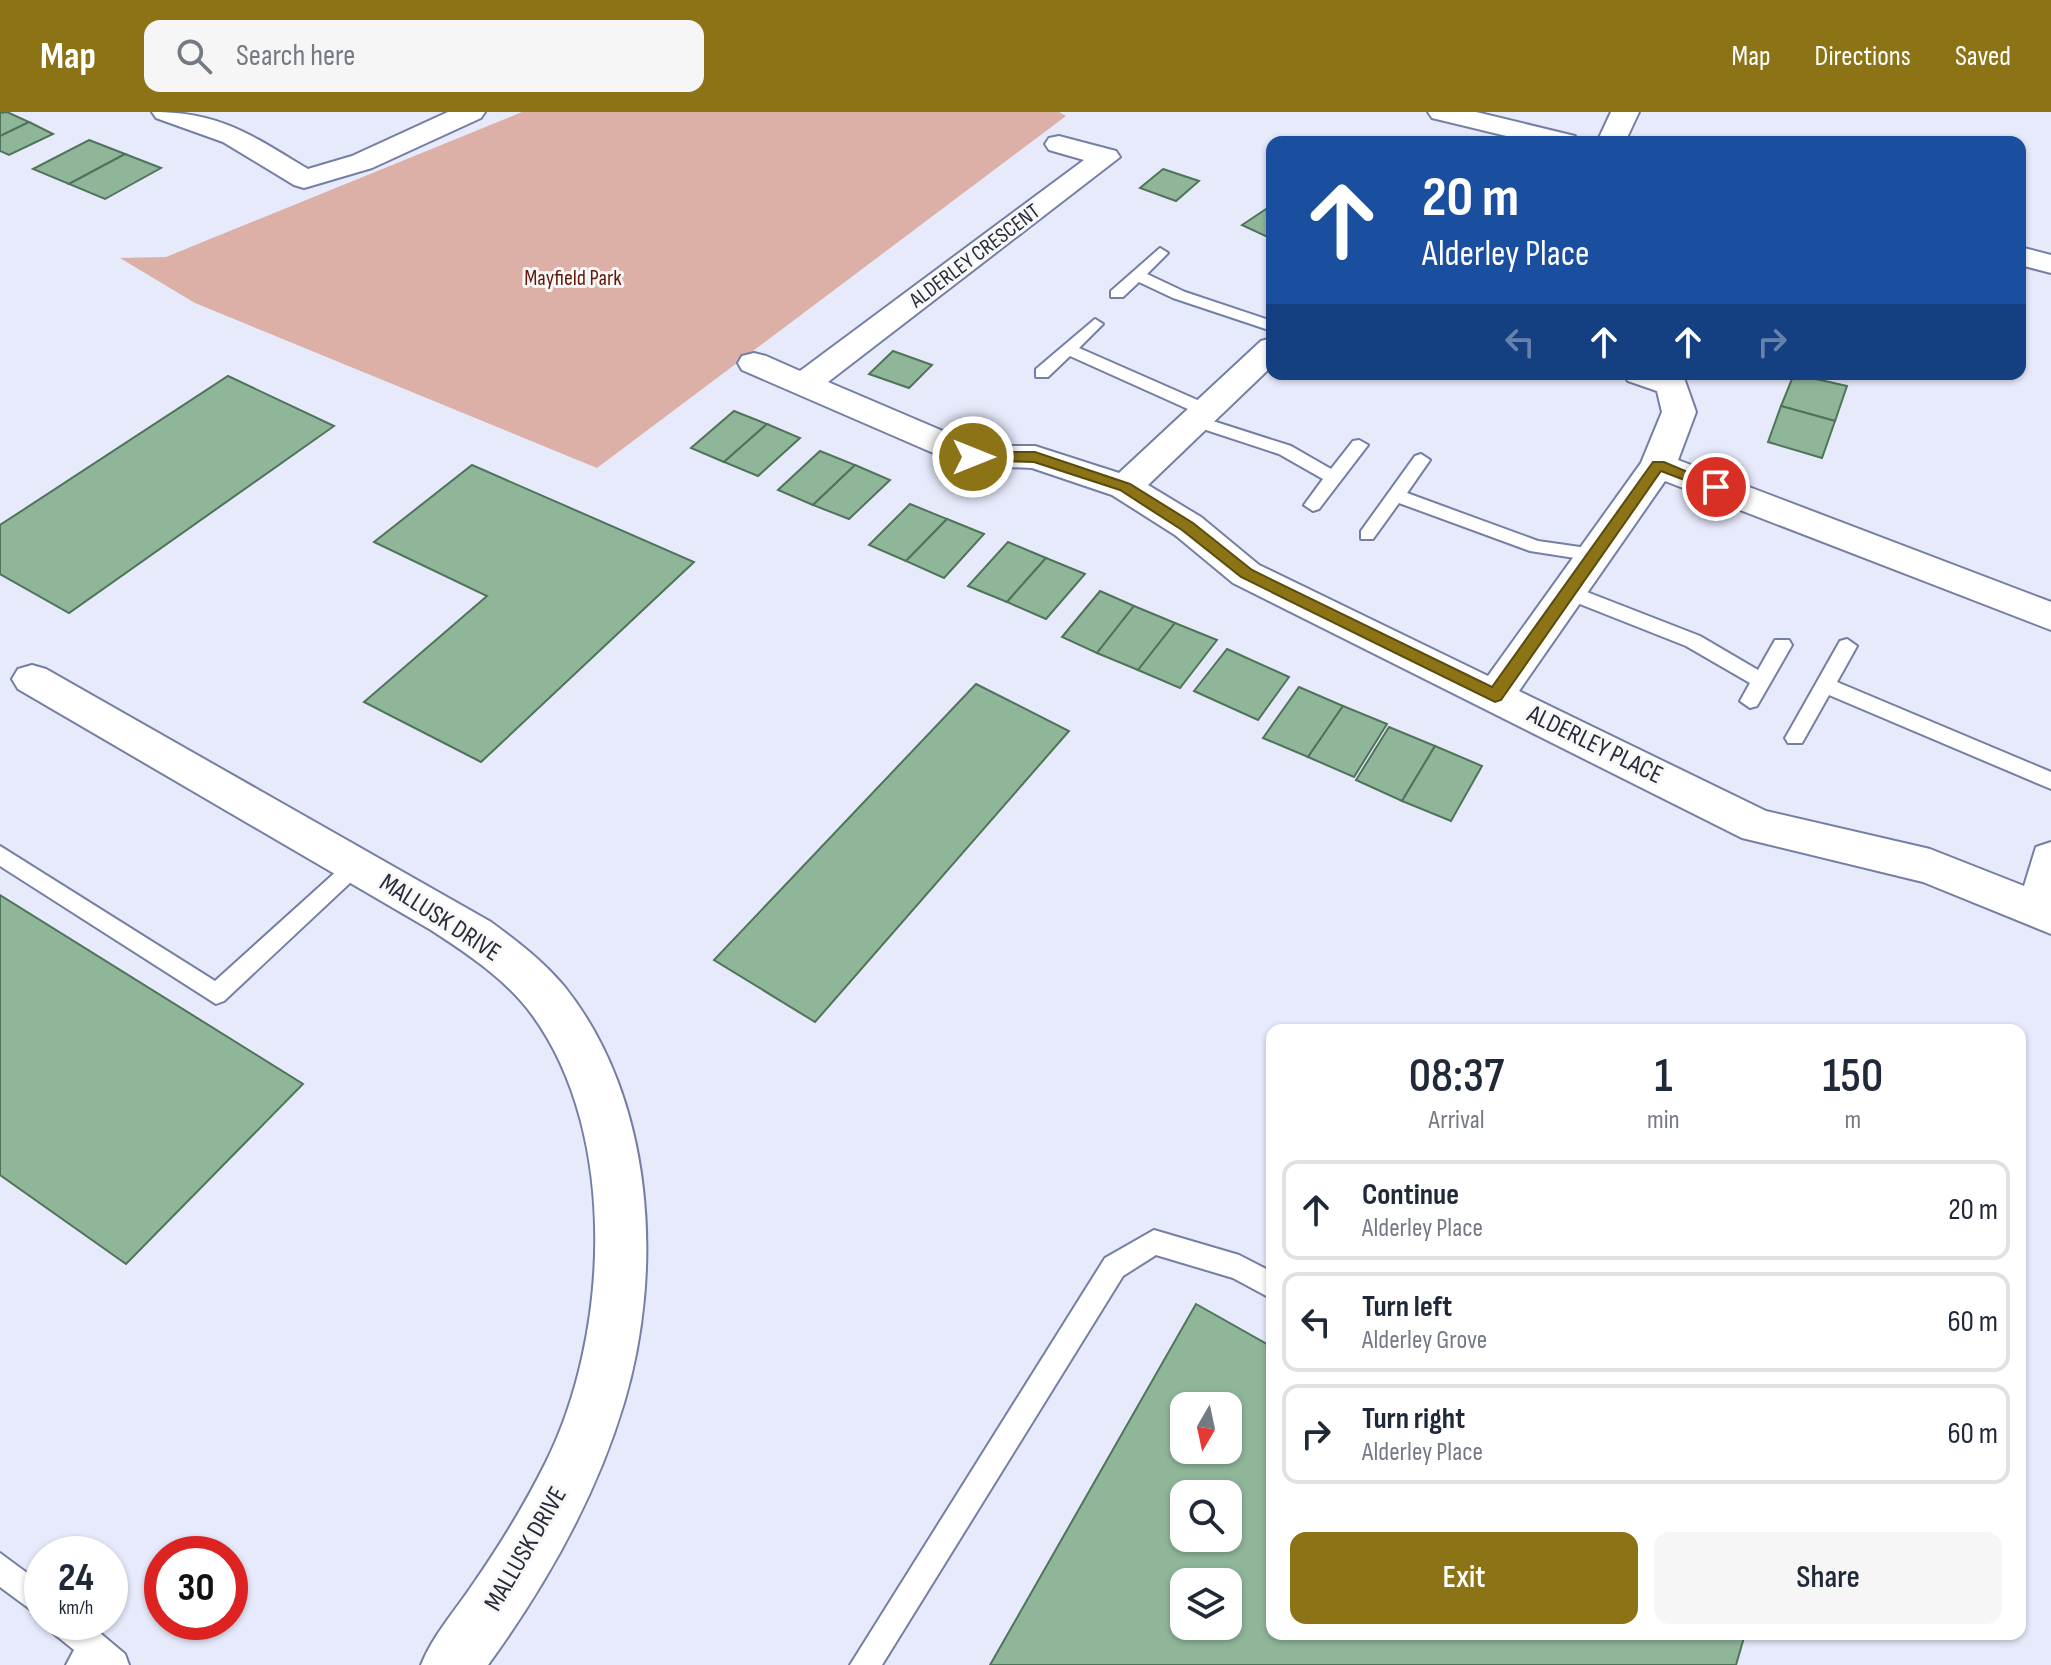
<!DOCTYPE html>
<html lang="en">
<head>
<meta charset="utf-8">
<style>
	:root { --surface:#fff; --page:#f6f6f7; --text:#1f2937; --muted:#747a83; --line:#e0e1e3; --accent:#8b7316 }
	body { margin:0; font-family:"Sofia Sans Condensed",sans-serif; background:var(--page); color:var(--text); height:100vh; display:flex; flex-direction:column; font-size:30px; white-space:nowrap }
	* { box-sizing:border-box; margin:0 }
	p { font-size:26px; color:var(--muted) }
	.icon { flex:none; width:44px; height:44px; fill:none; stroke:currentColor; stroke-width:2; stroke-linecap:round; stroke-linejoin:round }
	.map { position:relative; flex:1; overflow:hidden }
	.sheet { position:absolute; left:1266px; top:912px; width:760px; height:616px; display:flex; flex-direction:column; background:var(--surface); border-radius:16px; box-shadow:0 2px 6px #0004 }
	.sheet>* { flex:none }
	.hud { position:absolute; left:1266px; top:24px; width:760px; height:244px; border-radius:16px; box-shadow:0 2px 6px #0004; background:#1a4fa0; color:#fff; overflow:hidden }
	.needle { width:52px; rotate:189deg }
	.tools { position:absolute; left:1170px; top:1280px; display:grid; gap:16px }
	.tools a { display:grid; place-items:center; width:72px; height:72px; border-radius:16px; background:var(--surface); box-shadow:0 2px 6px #0004; font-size:40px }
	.speed { position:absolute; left:24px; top:1424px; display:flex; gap:16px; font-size:40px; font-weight:700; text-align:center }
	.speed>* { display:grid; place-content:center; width:104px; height:104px; border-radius:50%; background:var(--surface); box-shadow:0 2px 6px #0004; line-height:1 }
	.speed small { font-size:20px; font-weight:400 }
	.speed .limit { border:12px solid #d22; background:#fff; color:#111 }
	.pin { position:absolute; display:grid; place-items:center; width:68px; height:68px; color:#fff; margin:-34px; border:4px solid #fff; border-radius:50%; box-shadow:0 2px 8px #0007 }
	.me { position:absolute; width:88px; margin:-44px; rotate:90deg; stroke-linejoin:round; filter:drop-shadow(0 0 6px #0008) }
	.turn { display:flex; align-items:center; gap:28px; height:168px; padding:0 24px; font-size:36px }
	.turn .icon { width:104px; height:104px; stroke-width:2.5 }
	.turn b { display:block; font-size:56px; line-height:68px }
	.lanes { display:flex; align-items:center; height:76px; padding:0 24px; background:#0003; justify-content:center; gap:40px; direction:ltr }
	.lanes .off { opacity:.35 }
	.eta { display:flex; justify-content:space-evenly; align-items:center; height:136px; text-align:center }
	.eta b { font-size:48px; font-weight:600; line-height:56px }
	.action { display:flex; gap:16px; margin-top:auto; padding:16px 24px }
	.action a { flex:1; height:92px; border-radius:16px; background:var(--accent); color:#fff; font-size:32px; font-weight:600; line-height:92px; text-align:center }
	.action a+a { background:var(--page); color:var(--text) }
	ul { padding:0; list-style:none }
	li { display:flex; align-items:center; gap:24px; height:100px; margin:0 16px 12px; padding:0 8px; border:4px solid var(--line); border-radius:16px }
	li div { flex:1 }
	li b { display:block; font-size:30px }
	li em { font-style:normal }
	header { display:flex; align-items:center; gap:48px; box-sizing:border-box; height:112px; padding:0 40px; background:var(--accent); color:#fff }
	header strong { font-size:38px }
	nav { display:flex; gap:44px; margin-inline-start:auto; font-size:28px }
	.search { width:560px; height:72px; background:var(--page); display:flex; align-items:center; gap:20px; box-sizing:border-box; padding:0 28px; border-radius:16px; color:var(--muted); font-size:30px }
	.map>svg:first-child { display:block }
	.green { fill:#dcb0a6 }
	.building { fill:#90b69a; stroke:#4f745a; stroke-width:2; fill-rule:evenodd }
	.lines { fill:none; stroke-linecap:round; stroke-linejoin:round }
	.service-casing { stroke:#757fa5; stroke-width:4 }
	.minor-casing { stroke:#757fa5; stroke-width:4 }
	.service { fill:#fff; fill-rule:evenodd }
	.minor { fill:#fff; fill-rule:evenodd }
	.route { fill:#8b7316; stroke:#5a4b0e; stroke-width:2 }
	.labels { text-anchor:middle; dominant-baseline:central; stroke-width:6; stroke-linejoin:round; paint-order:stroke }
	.far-street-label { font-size:22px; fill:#272b3b; stroke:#f8f8f8 }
	.far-park-label { font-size:22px; fill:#641809; stroke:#f8f8f8 }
	.street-label { font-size:26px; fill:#272b3b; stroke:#f8f8f8 }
</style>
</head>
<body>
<header>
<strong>Map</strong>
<div class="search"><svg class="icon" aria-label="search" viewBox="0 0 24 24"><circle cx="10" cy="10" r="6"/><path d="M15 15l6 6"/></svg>Search here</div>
<nav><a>Map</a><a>Directions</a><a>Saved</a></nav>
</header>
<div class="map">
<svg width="2051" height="1553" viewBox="0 0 2051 1553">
	<rect width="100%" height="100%" fill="#e6eafb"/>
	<polygon class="green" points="522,0 1059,0 1066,4 597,356 195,191 120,146 166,145"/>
	<g class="building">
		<polygon points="7,0 29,10 0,24 0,1"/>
		<polygon points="29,10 53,22 9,43 0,39 0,24"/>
		<polygon points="89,28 125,42 69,72 33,57"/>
		<polygon points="125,42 161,56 105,87 69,72"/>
		<polygon points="1163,57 1199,69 1176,89 1140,76"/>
		<polygon points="1269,95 1272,96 1272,127 1242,113"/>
		<polygon points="893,239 932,253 909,276 869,262"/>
		<polygon points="1794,262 1847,274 1835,309 1781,294"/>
		<polygon points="228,264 334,314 69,501 0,462 0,413"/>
		<polygon points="1781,294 1835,309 1822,346 1768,330"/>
		<polygon points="734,299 767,312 724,350 691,336"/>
		<polygon points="767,312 800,326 758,364 724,350"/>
		<polygon points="820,339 855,353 813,393 778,378"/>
		<polygon points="472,353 694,450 481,650 364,590 487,484 374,430"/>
		<polygon points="855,353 890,368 849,407 813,393"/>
		<polygon points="910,392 947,407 906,449 869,433"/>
		<polygon points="947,407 984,422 944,466 906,449"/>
		<polygon points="1008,430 1046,446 1007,490 968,474"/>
		<polygon points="1046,446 1085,462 1046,507 1007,490"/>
		<polygon points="1100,479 1134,494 1097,541 1062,525"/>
		<polygon points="1134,494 1175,511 1138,558 1097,541"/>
		<polygon points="1175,511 1217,528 1180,576 1138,558"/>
		<polygon points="1227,537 1289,565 1258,608 1194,579"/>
		<polygon points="976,572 1069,619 815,910 714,848"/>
		<polygon points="1299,575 1343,594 1308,645 1263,626"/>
		<polygon points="1343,594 1387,612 1354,665 1308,645"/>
		<polygon points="1389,615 1435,634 1402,689 1356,668"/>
		<polygon points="1435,634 1482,654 1451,709 1402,689"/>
		<polygon points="0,783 303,972 126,1152 0,1063"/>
		<path d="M 1196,1192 L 1272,1235 L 1272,1522 L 1745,1522 L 1736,1553 L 990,1553 ZM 1184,1294 L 1228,1294 L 1228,1338 L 1184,1338 ZM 1184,1382 L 1228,1382 L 1228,1426 L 1184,1426 ZM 1184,1470 L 1228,1470 L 1228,1514 L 1184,1514 Z"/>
	</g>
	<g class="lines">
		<g class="service-casing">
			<g id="service">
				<polygon points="1160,136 1168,141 1147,162 1185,180 1272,209 1272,219 1173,186 1139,170 1123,185 1111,185 1111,179"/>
				<polygon points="1095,207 1103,212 1079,236 1211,294 1211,302 1199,302 1070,244 1048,265 1036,265 1036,257"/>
				<polygon points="1194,303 1291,334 1331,357 1353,329 1359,328 1368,333 1319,397 1313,399 1304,393 1323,367 1279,342 1188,312 1185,308"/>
				<polygon points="1421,342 1430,348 1407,381 1538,429 1594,437 1603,443 1594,449 1530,439 1399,391 1373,427 1361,427 1361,419 1415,344"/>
				<polygon points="1569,473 1700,524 1758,558 1775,528 1789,528 1792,533 1757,594 1750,596 1740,589 1750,571 1686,534 1562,485 1560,480 1562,475"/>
				<polygon points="1847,527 1857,534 1837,570 2051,660 2051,677 1829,583 1802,631 1788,631 1785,626 1788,621 1840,529"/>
				<polygon points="0,734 215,869 349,748 365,748 368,754 224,889 216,892 0,754"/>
				<polygon points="1154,1118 1239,1143 1272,1160 1272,1187 1233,1166 1156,1143 1123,1164 882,1553 850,1553 1105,1146"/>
				<polygon points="0,1441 42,1472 42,1506 0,1475"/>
				<polygon points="49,1510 87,1510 125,1542 129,1553 66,1553 74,1538 53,1521"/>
			</g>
		</g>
		<g class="minor-casing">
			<g id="minor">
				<path d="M 152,0 C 221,0 251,23 308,57 L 352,44 L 448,0 L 485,0 L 481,6 L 372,56 L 304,76 L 294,73 L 223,30 L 156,6 Z"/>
				<polygon points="1428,0 1476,0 1575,24 1579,30 1531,30 1432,6"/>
				<polygon points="1611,0 1639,0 1625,30 1597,30"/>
				<polygon points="1059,24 1116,39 1120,45 828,270 978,334 1035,334 1119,361 1261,229 1272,226 1272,254 1148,373 1201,405 1259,453 1488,564 1641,351 1662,300 1657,279 1628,269 1623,262 1673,262 1684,266 1696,300 1678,348 2051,490 2051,518 1665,369 1519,579 1766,699 1930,737 2024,774 2036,735 2051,730 2051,822 1923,770 1742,726 1233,471 1175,423 1112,383 1032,356 961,353 742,258 738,251 742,244 754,241 766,244 800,259 1084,48 1049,38 1045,32 1049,26"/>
				<polygon points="2020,135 2051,143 2051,161 2020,153"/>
				<path d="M 32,553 L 46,557 L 491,810 C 517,829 543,849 564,874 C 654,986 664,1157 624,1291 C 596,1385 546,1473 488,1553 L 421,1553 C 433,1523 455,1499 473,1472 C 500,1433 524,1394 545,1352 C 609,1225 619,1023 533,904 C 507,868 468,842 431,818 L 18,577 L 12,567 L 18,557 Z"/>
			</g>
		</g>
		<use href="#service" class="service"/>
		<use href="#minor" class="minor"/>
	</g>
	<polygon class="route" points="973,340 1035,340 1130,372 1193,411 1252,458 1492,575 1653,350 1664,350 1723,375 1716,380 1661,359 1501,588 1495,590 1241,465 1182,418 1120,378 1034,350 968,348 968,341"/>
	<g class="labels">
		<g class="far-street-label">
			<text transform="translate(975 144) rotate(-37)">ALDERLEY CRESCENT</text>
		</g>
		<g class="far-park-label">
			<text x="573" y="166">Mayfield Park</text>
		</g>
		<g class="street-label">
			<text transform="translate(1595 633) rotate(26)">ALDERLEY PLACE</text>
			<text transform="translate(440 806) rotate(33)">MALLUSK DRIVE</text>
			<text transform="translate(526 1437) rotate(-60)">MALLUSK DRIVE</text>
		</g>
	</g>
</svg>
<div class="tools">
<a><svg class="needle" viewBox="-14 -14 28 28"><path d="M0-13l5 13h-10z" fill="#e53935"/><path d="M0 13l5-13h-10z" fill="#747a83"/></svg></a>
<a><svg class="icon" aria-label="search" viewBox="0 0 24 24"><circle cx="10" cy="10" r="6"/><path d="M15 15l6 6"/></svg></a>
<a><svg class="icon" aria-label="layers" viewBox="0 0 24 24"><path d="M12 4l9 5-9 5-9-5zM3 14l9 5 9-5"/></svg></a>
</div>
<div class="speed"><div>24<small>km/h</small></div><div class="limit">30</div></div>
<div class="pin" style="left:1716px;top:375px;background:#d93025"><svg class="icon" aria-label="arrive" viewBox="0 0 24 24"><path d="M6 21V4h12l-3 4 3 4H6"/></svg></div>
<svg class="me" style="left:973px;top:345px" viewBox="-20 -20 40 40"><circle r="17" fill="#8b7316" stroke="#fff" stroke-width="3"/><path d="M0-11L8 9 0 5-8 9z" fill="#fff"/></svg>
<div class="hud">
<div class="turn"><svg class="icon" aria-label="ahead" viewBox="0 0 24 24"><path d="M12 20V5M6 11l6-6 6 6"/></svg><div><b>20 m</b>Alderley Place</div></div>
<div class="lanes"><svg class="icon off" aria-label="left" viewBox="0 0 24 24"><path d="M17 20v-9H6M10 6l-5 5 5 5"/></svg><svg class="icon" aria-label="ahead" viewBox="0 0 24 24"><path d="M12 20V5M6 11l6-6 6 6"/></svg><svg class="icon" aria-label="ahead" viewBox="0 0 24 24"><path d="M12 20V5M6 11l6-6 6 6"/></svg><svg class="icon off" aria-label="right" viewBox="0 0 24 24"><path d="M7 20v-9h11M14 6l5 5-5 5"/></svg></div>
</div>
<section class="sheet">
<div class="eta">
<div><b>08:37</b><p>Arrival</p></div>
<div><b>1</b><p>min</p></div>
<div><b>150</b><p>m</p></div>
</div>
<ul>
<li><svg class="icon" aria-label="ahead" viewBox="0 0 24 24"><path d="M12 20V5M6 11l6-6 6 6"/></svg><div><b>Continue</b><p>Alderley Place</p></div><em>20 m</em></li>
<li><svg class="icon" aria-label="left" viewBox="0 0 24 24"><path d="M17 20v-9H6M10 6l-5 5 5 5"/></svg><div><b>Turn left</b><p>Alderley Grove</p></div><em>60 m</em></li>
<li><svg class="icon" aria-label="right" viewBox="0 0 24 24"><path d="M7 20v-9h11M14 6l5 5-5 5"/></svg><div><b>Turn right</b><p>Alderley Place</p></div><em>60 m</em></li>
</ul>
<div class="action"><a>Exit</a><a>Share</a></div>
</section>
</div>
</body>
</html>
